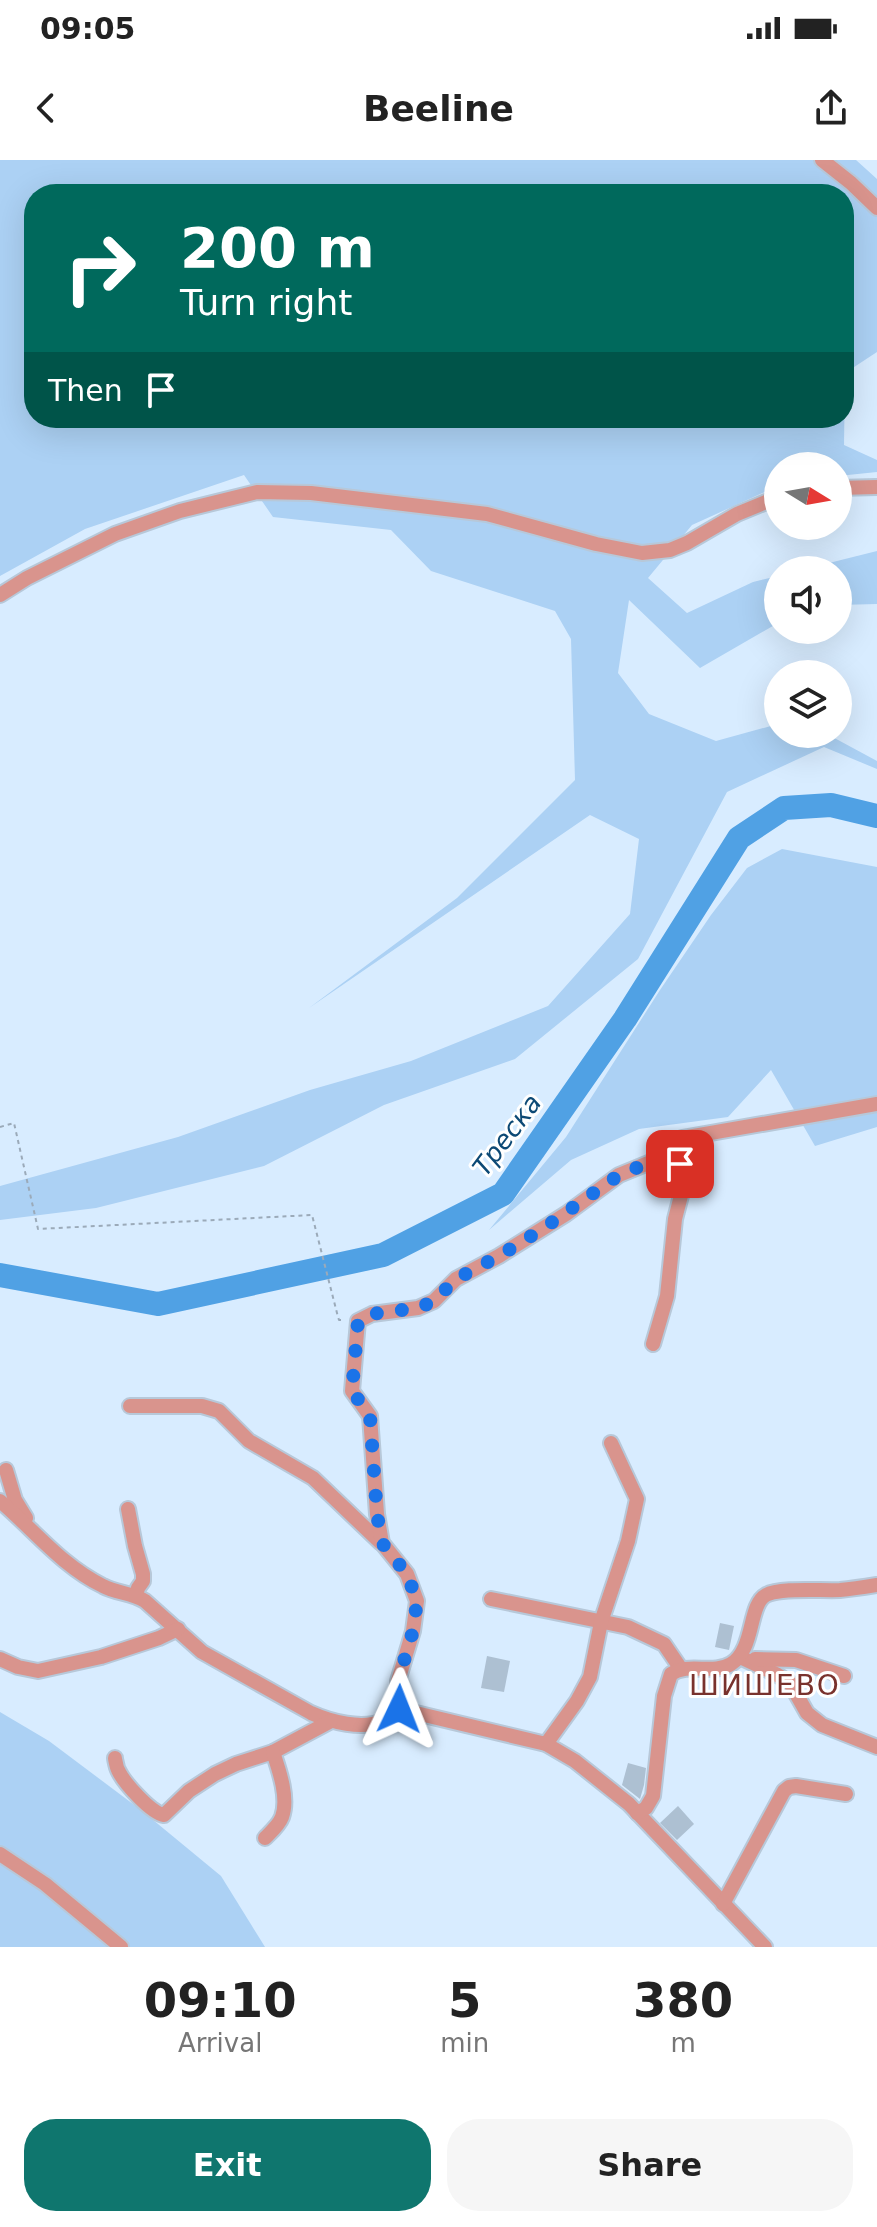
<!DOCTYPE html>
<html lang="en">
<head>
<meta charset="utf-8">
<style>
	:root { --surface:#fff; --page:#f6f6f6; --text:#222; --muted:#767676; --accent:#0f766e }
	body { margin:0; font-family:"DejaVu Sans",sans-serif; background:var(--page); color:var(--text); height:100vh; display:flex; flex-direction:column; font-size:30px; white-space:nowrap }
	* { box-sizing:border-box; margin:0 }
	p { font-size:26px; color:var(--muted) }
	.icon { flex:none; width:44px; height:44px; fill:none; stroke:currentColor; stroke-width:2; stroke-linecap:round; stroke-linejoin:round }
	.map { position:relative; height:1787px; overflow:hidden }
	.details { display:flex; flex-direction:column; background:var(--surface); flex:1 }
	.details>* { flex:none }
	.guide { position:absolute; left:24px; top:24px; width:830px; height:244px; border-radius:32px; box-shadow:0 8px 32px #0002; background:#00695c; color:#fff; overflow:hidden }
	.needle { width:52px; rotate:101deg }
	.buttons { position:absolute; left:764px; top:292px; display:grid; gap:16px }
	.buttons a { display:grid; place-items:center; width:88px; height:88px; border-radius:50%; background:var(--surface); box-shadow:0 8px 32px #0002; font-size:40px }
	.pin { position:absolute; display:grid; place-items:center; width:68px; height:68px; color:#fff; margin:-34px; border-radius:16px; box-shadow:0 4px 12px #0006 }
	.me { position:absolute; width:88px; margin:-44px; rotate:2deg; stroke-linejoin:round; filter:drop-shadow(0 0 6px #0008) }
	.turn { display:flex; align-items:center; gap:28px; height:168px; padding:0 24px; font-size:36px }
	.turn .icon { width:104px; height:104px; stroke-width:2.5 }
	.turn b { display:block; font-size:56px; line-height:68px }
	.then { display:flex; align-items:center; height:76px; padding:0 24px; background:#0003; gap:16px; font-size:30px }
	.eta { display:flex; justify-content:space-evenly; align-items:center; height:136px; text-align:center }
	.eta b { font-size:48px; font-weight:700; line-height:56px }
	.primary-button { display:flex; gap:16px; margin-top:auto; padding:16px 24px }
	.primary-button a { flex:1; height:92px; border-radius:32px; background:var(--accent); color:#fff; font-size:32px; font-weight:700; line-height:92px; text-align:center }
	.primary-button a+a { background:var(--page); color:var(--text) }
	.status { display:flex; justify-content:space-between; align-items:center; height:56px; padding:0 40px; background:var(--surface); direction:ltr }
	.status svg { height:22px; fill:currentColor }
	header { display:flex; justify-content:space-between; align-items:center; height:104px; padding:0 24px; background:var(--surface); font-size:36px; font-weight:700 }
	.map>svg:first-child { display:block }
	.green { fill:#acd1f4; fill-rule:evenodd }
	.lines { fill:none; stroke-linecap:round; stroke-linejoin:round }
	.river { stroke:#50a1e4; stroke-width:24 }
	.building { fill:#adc0d2 }
	.minor-casing { stroke:#b7c8d9; stroke-width:18 }
	.path { stroke:#9baab9; stroke-width:2; stroke-dasharray:4 4; stroke-linecap:butt }
	.minor { stroke:#d9948d; stroke-width:14 }
	.route { stroke:#1a73e8; stroke-width:14; stroke-dasharray:0 25.2 }
	.labels { text-anchor:middle; dominant-baseline:central; stroke-width:6; stroke-linejoin:round; paint-order:stroke }
	.water-label { font-size:26px; font-style:italic; fill:#0c4975; stroke:#fff }
	.quarter-label { font-size:28px; letter-spacing:2px; fill:#79322d; stroke:#fff }
</style>
</head>
<body>
<div class="status"><b>09:05</b><svg viewBox="0 0 49 12"><path d="M0 12V9h3v3zM5 12V6h3v6zM10 12V3h3v9zM15 12V0h3v12zM26 1h20v11H26zM47 4h2v5h-2z"/></svg></div>
<header><svg class="icon" aria-label="back" viewBox="0 0 24 24"><path d="M15 5l-7 7 7 7"/></svg>Beeline<svg class="icon" aria-label="share" viewBox="0 0 24 24"><path d="M12 15V3M7 8l5-5 5 5M5 13v7h14v-7"/></svg></header>
<div class="map">
<svg width="877" height="1787" viewBox="0 0 877 1787">
	<rect width="100%" height="100%" fill="#d8ecff"/>
	<g class="green">
		<path d="M 0,0 L 856,0 L 877,19 L 877,192 L 845,213 L 844,285 L 877,300 L 877,312 L 838,316 L 838,306 L 778,306 L 778,326 L 692,365 L 648,418 L 687,453 L 753,422 L 778,416 L 778,463 L 700,508 L 629,440 L 618,513 L 649,554 L 716,581 L 778,564 L 778,574 L 827,574 L 877,601 L 877,609 L 824,587 L 727,632 L 638,799 L 515,899 L 384,945 L 264,1006 L 96,1048 L 0,1060 L 0,1026 L 178,977 L 310,930 L 411,901 L 548,846 L 630,754 L 639,679 L 590,655 L 309,848 L 457,738 L 575,620 L 571,479 L 555,451 L 431,411 L 391,370 L 273,357 L 244,315 L 85,369 L 0,416 ZM 34,34 L 844,34 L 844,258 L 34,258 Z"/>
		<polygon points="877,391 877,444 838,445 838,410 801,410"/>
		<polygon points="782,689 877,707 877,967 815,986 771,910 728,957 639,969 571,1000 489,1070 566,977 660,830 711,755 747,708"/>
		<polygon points="0,1552 49,1581 141,1650 221,1716 265,1787 0,1787"/>
	</g>
	<g class="lines">
		<polyline class="river" points="0,1115 158,1144 383,1095 503,1034 625,859 739,678 784,648 831,645 877,656"/>
	</g>
	<g class="building">
		<polygon points="720,1463 734,1466 729,1490 715,1487"/>
		<polygon points="487,1496 510,1501 504,1532 481,1528"/>
		<polygon points="628,1603 646,1608 644,1625 640,1639 622,1625"/>
		<polygon points="678,1646 694,1664 677,1680 660,1663"/>
	</g>
	<g class="lines">
		<g class="minor-casing">
			<g id="minor">
				<polyline points="822,0 851,23 877,48"/>
				<polyline points="838,328 877,327"/>
				<polyline points="0,435 27,418 115,374 180,351 257,332 311,333 487,354 596,384 642,393 670,390 687,383 737,354 778,337"/>
				<polyline points="663,997 682,978 877,944"/>
				<polyline points="130,1246 202,1246 219,1251 249,1281 313,1318 381,1383"/>
				<polyline points="6,1310 15,1340 26,1358"/>
				<path d="M 0,1341 C 34,1370 62,1406 103,1426 C 116,1433 132,1433 145,1441 L 202,1492 L 311,1553 C 331,1562 362,1570 383,1561 C 389,1559 394,1553 399,1549 L 546,1584 L 575,1601 L 629,1644 L 765,1787"/>
				<polyline points="128,1349 135,1386 143,1414 143,1421 138,1428 136,1436"/>
				<polyline points="491,1439 628,1467 664,1484 681,1509"/>
				<polyline points="740,1497 776,1514 790,1523 807,1553 822,1565 877,1587"/>
				<polyline points="0,1499 18,1507 38,1511 101,1497 159,1478 178,1469"/>
				<polyline points="755,1499 796,1500 844,1516"/>
				<polyline points="399,1549 398,1521 413,1471 417,1441 407,1414 382,1383 377,1354 370,1256 352,1231 358,1161 372,1154 418,1148 434,1141 456,1119 499,1096 566,1054 619,1015 663,997 680,1004 684,1024 675,1059 667,1136 653,1184"/>
				<polyline points="546,1584 577,1541 590,1517 601,1462 628,1381 637,1339 611,1283"/>
				<path d="M 115,1598 C 115,1599 117,1609 118,1610 C 124,1623 151,1653 164,1655 L 189,1631 L 215,1614 L 236,1604 L 273,1592 L 331,1561"/>
				<path d="M 637,1653 L 646,1648 L 653,1636 L 664,1536 L 671,1514 C 688,1502 713,1515 731,1504 C 755,1489 748,1445 766,1435 C 780,1427 822,1431 840,1430 C 852,1429 865,1427 877,1425"/>
				<path d="M 265,1678 C 271,1672 279,1665 282,1657 C 289,1638 279,1610 273,1592"/>
				<polyline points="0,1694 45,1724 121,1787"/>
				<polyline points="723,1744 784,1631 789,1627 796,1626 846,1634"/>
			</g>
		</g>
		<polyline class="path" points="0,967 14,963 38,1069 312,1055 338,1157 339,1160 342,1160"/>
		<use href="#minor" class="minor"/>
	</g>
	<g class="lines">
		<polyline class="route" points="399,1549 398,1521 413,1471 417,1441 407,1414 382,1383 377,1354 370,1256 352,1231 358,1161 372,1154 418,1148 434,1141 456,1119 499,1096 544,1068 619,1015 663,997 680,1004"/>
	</g>
	<g class="labels">
		<g class="water-label">
			<text transform="translate(507 975) rotate(-53)">Треска</text>
		</g>
		<g class="quarter-label">
			<text x="765" y="1525">ШИШЕВО</text>
		</g>
	</g>
</svg>
<div class="buttons">
<a><svg class="needle" viewBox="-14 -14 28 28"><path d="M0-13l5 13h-10z" fill="#e53935"/><path d="M0 13l5-13h-10z" fill="#767676"/></svg></a>
<a><svg class="icon" aria-label="sound" viewBox="0 0 24 24"><path d="M4 9h4l5-4v14l-5-4H4zM17 9q2 3 0 6"/></svg></a>
<a><svg class="icon" aria-label="layers" viewBox="0 0 24 24"><path d="M12 4l9 5-9 5-9-5zM3 14l9 5 9-5"/></svg></a>
</div>
<div class="pin" style="left:680px;top:1004px;background:#d93025"><svg class="icon" aria-label="arrive" viewBox="0 0 24 24"><path d="M6 21V4h12l-3 4 3 4H6"/></svg></div>
<svg class="me" style="left:399px;top:1549px" viewBox="-20 -20 40 40"><path d="M0-17L14 15 0 8-14 15z" fill="#1a73e8" stroke="#fff" stroke-width="4"/></svg>
<div class="guide">
<div class="turn"><svg class="icon" aria-label="right" viewBox="0 0 24 24"><path d="M7 20v-9h11M14 6l5 5-5 5"/></svg><div><b>200 m</b>Turn right</div></div>
<div class="then">Then<svg class="icon" aria-label="arrive" viewBox="0 0 24 24"><path d="M6 21V4h12l-3 4 3 4H6"/></svg></div>
</div>
</div>
<section class="details">
<div class="eta">
<div><b>09:10</b><p>Arrival</p></div>
<div><b>5</b><p>min</p></div>
<div><b>380</b><p>m</p></div>
</div>
<div class="primary-button"><a>Exit</a><a>Share</a></div>
</section>
</body>
</html>
